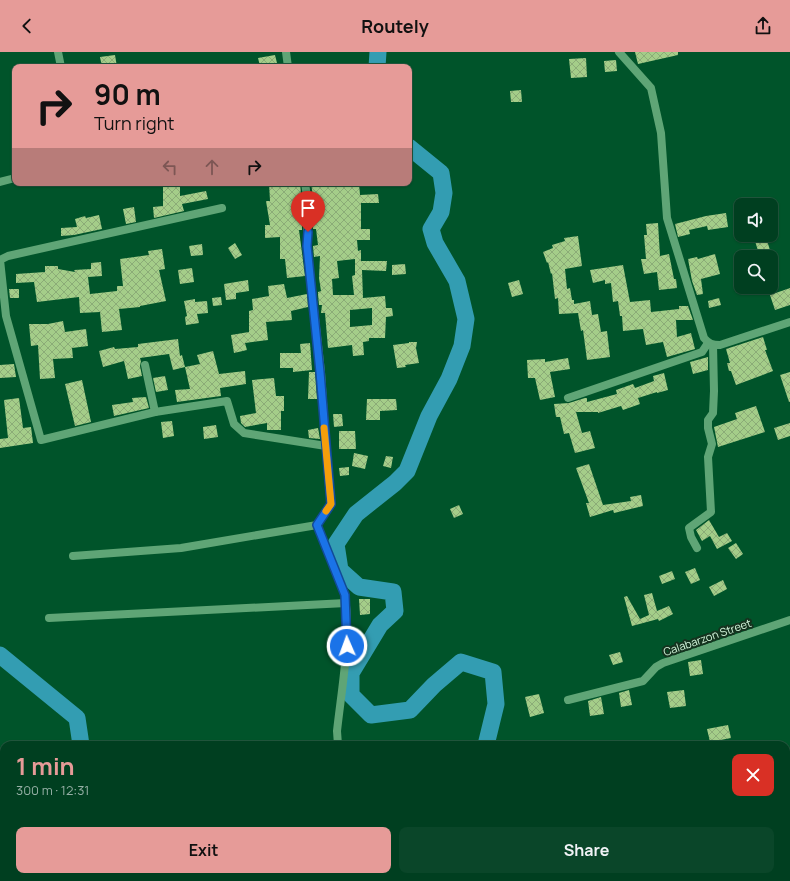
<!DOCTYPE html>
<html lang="en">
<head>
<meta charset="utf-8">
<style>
	:root { --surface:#003f20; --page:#0a4629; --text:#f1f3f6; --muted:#95afa5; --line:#22583e; --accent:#e69b98 }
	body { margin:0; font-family:Manrope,sans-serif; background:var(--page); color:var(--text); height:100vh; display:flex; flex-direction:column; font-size:15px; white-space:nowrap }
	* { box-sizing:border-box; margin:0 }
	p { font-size:13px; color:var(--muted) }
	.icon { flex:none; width:22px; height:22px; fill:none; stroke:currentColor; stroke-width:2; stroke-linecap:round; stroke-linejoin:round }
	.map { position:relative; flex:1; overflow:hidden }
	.drawer { position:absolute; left:0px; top:689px; width:790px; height:140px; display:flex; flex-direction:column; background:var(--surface); border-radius:12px 12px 0 0; box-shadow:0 1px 3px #0004,0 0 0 1px var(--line) }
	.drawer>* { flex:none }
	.hud { position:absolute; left:12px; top:12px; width:400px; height:122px; border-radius:8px; box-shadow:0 1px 3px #0004,0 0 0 1px var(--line); background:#e69b98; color:#111; overflow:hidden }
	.tools { position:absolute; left:734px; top:146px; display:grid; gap:8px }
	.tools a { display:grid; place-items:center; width:44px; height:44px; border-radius:8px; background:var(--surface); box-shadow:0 1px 3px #0004,0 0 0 1px var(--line); font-size:20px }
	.pin { position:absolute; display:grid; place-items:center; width:34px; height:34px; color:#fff; margin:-41px -17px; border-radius:50% 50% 50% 0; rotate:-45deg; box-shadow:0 0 4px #0007 }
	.pin .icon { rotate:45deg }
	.me { position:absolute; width:44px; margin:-22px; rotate:358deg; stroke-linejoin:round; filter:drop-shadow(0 0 3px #0008) }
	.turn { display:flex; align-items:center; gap:14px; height:84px; padding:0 16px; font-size:18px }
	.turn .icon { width:52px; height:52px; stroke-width:2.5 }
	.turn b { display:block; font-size:28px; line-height:34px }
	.lanes { display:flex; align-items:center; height:38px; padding:0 16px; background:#0003; justify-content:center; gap:20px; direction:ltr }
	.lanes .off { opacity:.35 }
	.round { display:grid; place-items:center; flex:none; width:42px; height:42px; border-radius:8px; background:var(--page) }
	.overview { display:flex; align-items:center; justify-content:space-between; height:68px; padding:0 16px }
	h1 { font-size:24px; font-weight:700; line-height:30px; color:var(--accent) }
	.cta { display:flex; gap:8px; margin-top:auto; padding:8px 16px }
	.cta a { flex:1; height:46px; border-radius:8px; background:var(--accent); color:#111; font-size:16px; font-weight:700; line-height:46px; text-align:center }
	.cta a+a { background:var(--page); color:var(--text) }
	header { display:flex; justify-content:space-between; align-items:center; height:52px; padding:0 16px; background:var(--accent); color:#111; font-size:18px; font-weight:700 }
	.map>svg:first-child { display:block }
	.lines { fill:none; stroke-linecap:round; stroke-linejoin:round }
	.river { stroke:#339db2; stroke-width:17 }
	.building { fill:url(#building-cross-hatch); fill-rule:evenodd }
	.minor { stroke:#5fa576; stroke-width:8 }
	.route-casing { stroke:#114b97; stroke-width:10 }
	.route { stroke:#1a73e8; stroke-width:7 }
	.slow { stroke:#f59e0b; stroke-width:7 }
	.labels { text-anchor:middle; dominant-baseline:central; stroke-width:4; stroke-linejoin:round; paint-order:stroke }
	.street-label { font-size:11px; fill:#d3f6dc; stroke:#15331f }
</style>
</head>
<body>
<header><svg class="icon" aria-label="back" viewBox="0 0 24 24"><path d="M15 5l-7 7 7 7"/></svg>Routely<svg class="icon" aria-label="share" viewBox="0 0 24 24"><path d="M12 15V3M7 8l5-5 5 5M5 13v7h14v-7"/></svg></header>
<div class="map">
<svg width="790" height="829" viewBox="0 0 790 829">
	<defs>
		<pattern id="building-cross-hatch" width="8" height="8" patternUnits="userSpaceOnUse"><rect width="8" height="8" fill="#a4cd89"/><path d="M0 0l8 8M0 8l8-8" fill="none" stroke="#8bac77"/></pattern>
	</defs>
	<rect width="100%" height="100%" fill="#00542a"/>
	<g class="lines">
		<g class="river">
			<polyline points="377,15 378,0"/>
			<polyline points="409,95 441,121 444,141 441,160 431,177 435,191 457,229 466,267 462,294 449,327 429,364 407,419 395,431 356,462 336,492 340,518 359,535 393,540 395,559 380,573 351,621 351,643 371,663 410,658 434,633 461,610 493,620 496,652 486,693"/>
			<polyline points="0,603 77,666 81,693"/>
			<polyline points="86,829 88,825"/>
			<polyline points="365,829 368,825"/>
		</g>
	</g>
	<g class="building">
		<polygon points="635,0 678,0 678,3 638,12"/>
		<polygon points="115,3 117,15 102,15 100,5"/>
		<polygon points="275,3 277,11 260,14 258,6"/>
		<polygon points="586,6 587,25 571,26 569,7"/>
		<polygon points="616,8 617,19 605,20 604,9"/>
		<polygon points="521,38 522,50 511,50 510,39"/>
		<polygon points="163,131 180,131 180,144 206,139 208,147 182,152 184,159 154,166 153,155 163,154"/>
		<polygon points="269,131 300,131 302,152 302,178 299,178 305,224 287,226 285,207 280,207 280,185 265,186 265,173 270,173 266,149 270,149"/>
		<path d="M 311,131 L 359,131 L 360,143 L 378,142 L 379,151 L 361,151 L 361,177 L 370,177 L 370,188 L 357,188 L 358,199 L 361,198 L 361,209 L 387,209 L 386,219 L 362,218 L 363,246 L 385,244 L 386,256 L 392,256 L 393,264 L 386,265 L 385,286 L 369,286 L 369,289 L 363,290 L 364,303 L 353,304 L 352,293 L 328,296 L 325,261 L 321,261 L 322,253 L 319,253 L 318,242 L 318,240 L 321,239 L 319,226 L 320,204 L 314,205 L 313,194 L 318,193 L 316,177 L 313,177 L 314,152 ZM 355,207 L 355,223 L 352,224 L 354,243 L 333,243 L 332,227 L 339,226 L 337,209 ZM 372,256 L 372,273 L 350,275 L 350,258 Z"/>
		<polygon points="134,155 136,170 126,172 123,157"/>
		<polygon points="726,161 728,175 708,178 707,174 689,178 690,182 678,185 675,172 706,164"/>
		<polygon points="99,163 102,177 74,183 61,184 61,176 77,175 75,167 85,164 86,166"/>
		<polygon points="658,171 660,204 669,202 674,227 676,227 677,236 659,238 657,220 644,222 641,207 646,207 644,183 647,183 646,172"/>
		<polygon points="578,184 582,214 565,217 567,237 570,236 572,248 574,248 574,252 590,249 592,263 598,262 601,280 607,279 610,305 587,308 583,278 581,279 578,261 559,262 558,246 555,247 552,221 551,222 548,210 547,211 543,200 553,196 552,193 565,189 564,186"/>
		<polygon points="766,185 772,205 760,205 755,189"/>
		<polygon points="235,191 242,203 235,207 228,196"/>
		<polygon points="202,192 203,203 191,204 189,194"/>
		<polygon points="162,197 165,217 159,218 166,249 140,254 140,255 119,257 122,278 102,280 100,260 80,261 79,245 37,250 34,230 16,231 16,222 45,220 45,214 58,214 58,217 75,220 74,218 91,217 91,211 101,210 102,224 88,225 90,242 117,239 117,234 123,234 120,207 149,203 148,199"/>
		<polygon points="715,202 720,222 701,227 703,242 697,243 692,229 688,207 697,205 698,207"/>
		<polygon points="405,212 406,222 392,223 392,213"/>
		<polygon points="623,213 630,250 650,248 651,260 679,257 679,254 688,254 693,268 676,268 677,285 691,281 695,297 667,305 663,290 646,293 643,277 623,279 622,264 620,264 618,249 613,250 611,231 605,232 605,228 593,231 590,218"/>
		<polygon points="192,216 194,230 180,232 178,218"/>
		<polygon points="248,228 249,239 236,241 236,247 226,248 224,232"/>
		<polygon points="519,228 523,242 512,245 508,231"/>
		<polygon points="284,232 287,246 307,242 308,255 291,259 292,268 266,270 268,288 245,291 247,298 234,301 231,283 249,280 249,259 253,258 252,247 269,244 268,234"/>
		<polygon points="790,236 790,253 775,258 770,243"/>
		<polygon points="9,237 19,237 19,246 10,246"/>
		<polygon points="221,245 222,253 213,254 212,246"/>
		<polygon points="719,246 721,253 709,256 708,249"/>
		<polygon points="195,247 195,250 207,249 208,261 197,262 199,271 186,273 185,265 187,264 184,249"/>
		<polygon points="63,269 65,280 86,277 88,294 72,296 73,306 53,307 55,326 40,327 38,293 31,294 29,272 48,272"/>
		<polygon points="763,285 767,298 765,298 773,319 736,333 731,319 729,319 727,311 730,311 726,297"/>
		<polygon points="178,287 180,304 182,303 185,315 173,318 169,302 140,306 141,309 140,314 142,324 128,327 124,309 103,315 99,299 114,295 115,297 138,295 138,292"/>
		<polygon points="409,290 417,290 416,296 419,311 405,313 406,315 397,316 393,293 409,291"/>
		<polygon points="310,291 312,318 293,320 293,316 280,316 280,301 301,301 300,292"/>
		<polygon points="213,299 219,322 245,319 246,332 220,336 221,344 177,350 175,338 190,337 185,315 200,312 197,303"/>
		<polygon points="708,305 708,318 693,322 690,310"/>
		<polygon points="568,306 570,317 550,320 555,345 540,348 535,326 528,326 527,308 545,307 545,310"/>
		<polygon points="14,312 16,325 0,326 0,313"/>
		<polygon points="309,320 315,320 317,347 308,347"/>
		<polygon points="790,320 790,350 789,350 780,323"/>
		<polygon points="664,321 668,338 657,341 657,340 638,346 640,352 623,358 621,354 598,361 598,360 576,360 582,381 590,379 595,396 575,401 569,381 564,382 560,365 556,365 554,352 569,351 585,346 587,346 587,350 617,342 616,338 633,332 635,336 654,329 653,324"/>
		<polygon points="165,324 168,338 156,340 153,326"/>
		<polygon points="274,326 276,344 284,344 284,359 281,359 281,378 267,378 267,371 245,375 241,371 240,364 256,361 252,328"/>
		<polygon points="82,328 91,370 75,374 65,332"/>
		<polygon points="146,345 149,356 114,364 112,353 133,350 132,346"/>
		<polygon points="19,346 23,376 31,375 33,391 0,396 0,387 8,386 4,348"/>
		<polygon points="367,347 396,347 397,358 380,359 380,368 366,368"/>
		<polygon points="756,354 765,380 718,395 714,375 737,367 735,361"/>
		<polygon points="333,362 342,362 343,374 334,375"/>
		<polygon points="172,369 174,384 163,386 161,370"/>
		<polygon points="790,371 790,384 778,388 774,376"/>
		<polygon points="216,373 218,385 204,387 203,375"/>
		<polygon points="318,376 320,387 309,386 308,378"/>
		<polygon points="339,379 355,379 356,397 339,397"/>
		<polygon points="354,401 368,404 365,417 352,414"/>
		<polygon points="386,404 393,405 391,416 383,414"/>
		<polygon points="589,412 603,453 631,449 630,445 641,443 643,454 614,461 613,458 590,465 586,451 589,451 576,416"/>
		<polygon points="349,415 349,423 340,424 339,416"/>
		<polygon points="459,453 463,462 454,466 450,457"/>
		<polygon points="709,468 719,485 727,481 732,489 717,497 710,484 702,489 696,478"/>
		<polygon points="736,491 743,502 736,507 728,496"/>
		<polygon points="695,516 700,528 691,532 685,520"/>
		<polygon points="672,519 675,527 662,532 659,524"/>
		<polygon points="723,528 727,537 714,544 709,535"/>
		<polygon points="652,541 657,559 669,554 673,562 659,569 658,567 632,574 624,545 627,544 640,567 649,563 644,543"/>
		<polygon points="359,547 370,547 370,562 360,563"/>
		<polygon points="620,600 623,610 613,613 609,603"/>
		<polygon points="701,608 703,622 690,624 688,610"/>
		<polygon points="629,638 632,653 621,655 619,641"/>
		<polygon points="684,638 686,654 670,656 667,640"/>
		<polygon points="539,642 544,661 530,665 525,645"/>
		<polygon points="601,645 604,662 590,664 588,649"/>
		<polygon points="728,673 731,686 710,690 707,677"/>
	</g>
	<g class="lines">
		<g class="minor">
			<polyline points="58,0 61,15"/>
			<polyline points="286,0 288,15"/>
			<path d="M 619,0 L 651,36 L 661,81 L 667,166 L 704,286 C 709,292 712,293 720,293 L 790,270"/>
			<polyline points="0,130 15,126"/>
			<polyline points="145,313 155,360 227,349 234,372 244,381 326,394 321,320 307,194 308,152 305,131"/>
			<polyline points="568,346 702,300 708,291"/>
			<polyline points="155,360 41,388 6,264 0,208 8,204 222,156"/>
			<path d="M 326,394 L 331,452 L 317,473 L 345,543 C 351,588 342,634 337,679 L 338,693"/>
			<polyline points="697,496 691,485 689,476 711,460 708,405 712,392 708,376 708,368 713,361 714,339 713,293"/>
			<polyline points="73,504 181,496 317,473"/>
			<polyline points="49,566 346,551"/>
			<polyline points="568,648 643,629 656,615 663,611 790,568"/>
			<polyline points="349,825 349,829"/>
			<polyline points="770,829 781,825"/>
		</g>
	</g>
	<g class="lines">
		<g class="route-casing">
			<polyline id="route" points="308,180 307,194 320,320 331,452 317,473 345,543 347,594"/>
		</g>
		<use href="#route" class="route"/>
		<polyline class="slow" points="324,376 331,452 326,459"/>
	</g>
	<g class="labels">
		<g class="street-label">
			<text transform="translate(707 585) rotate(-19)">Calabarzon Street</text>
		</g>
	</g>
</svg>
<div class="tools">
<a><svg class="icon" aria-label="sound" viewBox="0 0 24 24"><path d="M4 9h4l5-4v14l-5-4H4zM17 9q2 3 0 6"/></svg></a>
<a><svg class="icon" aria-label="search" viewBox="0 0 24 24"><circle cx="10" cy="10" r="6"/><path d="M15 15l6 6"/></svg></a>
</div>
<div class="pin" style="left:308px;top:180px;background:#d93025"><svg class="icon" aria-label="arrive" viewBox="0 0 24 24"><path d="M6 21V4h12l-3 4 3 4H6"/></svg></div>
<svg class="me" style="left:347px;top:594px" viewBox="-20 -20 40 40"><circle r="17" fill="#1a73e8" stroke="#fff" stroke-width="3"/><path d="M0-11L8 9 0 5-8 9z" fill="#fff"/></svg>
<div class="hud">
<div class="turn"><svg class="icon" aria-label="right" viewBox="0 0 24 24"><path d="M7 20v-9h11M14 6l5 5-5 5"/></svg><div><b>90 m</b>Turn right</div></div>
<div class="lanes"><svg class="icon off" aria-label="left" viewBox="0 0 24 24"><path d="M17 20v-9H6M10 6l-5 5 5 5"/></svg><svg class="icon off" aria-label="ahead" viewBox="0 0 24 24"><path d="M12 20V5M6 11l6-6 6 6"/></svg><svg class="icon" aria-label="right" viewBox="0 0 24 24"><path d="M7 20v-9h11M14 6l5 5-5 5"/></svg></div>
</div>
<section class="drawer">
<div class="overview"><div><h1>1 min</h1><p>300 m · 12:31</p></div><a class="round" style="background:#d93025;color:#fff"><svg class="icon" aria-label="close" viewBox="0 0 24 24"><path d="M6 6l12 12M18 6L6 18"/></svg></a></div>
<div class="cta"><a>Exit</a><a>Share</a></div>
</section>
</div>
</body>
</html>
